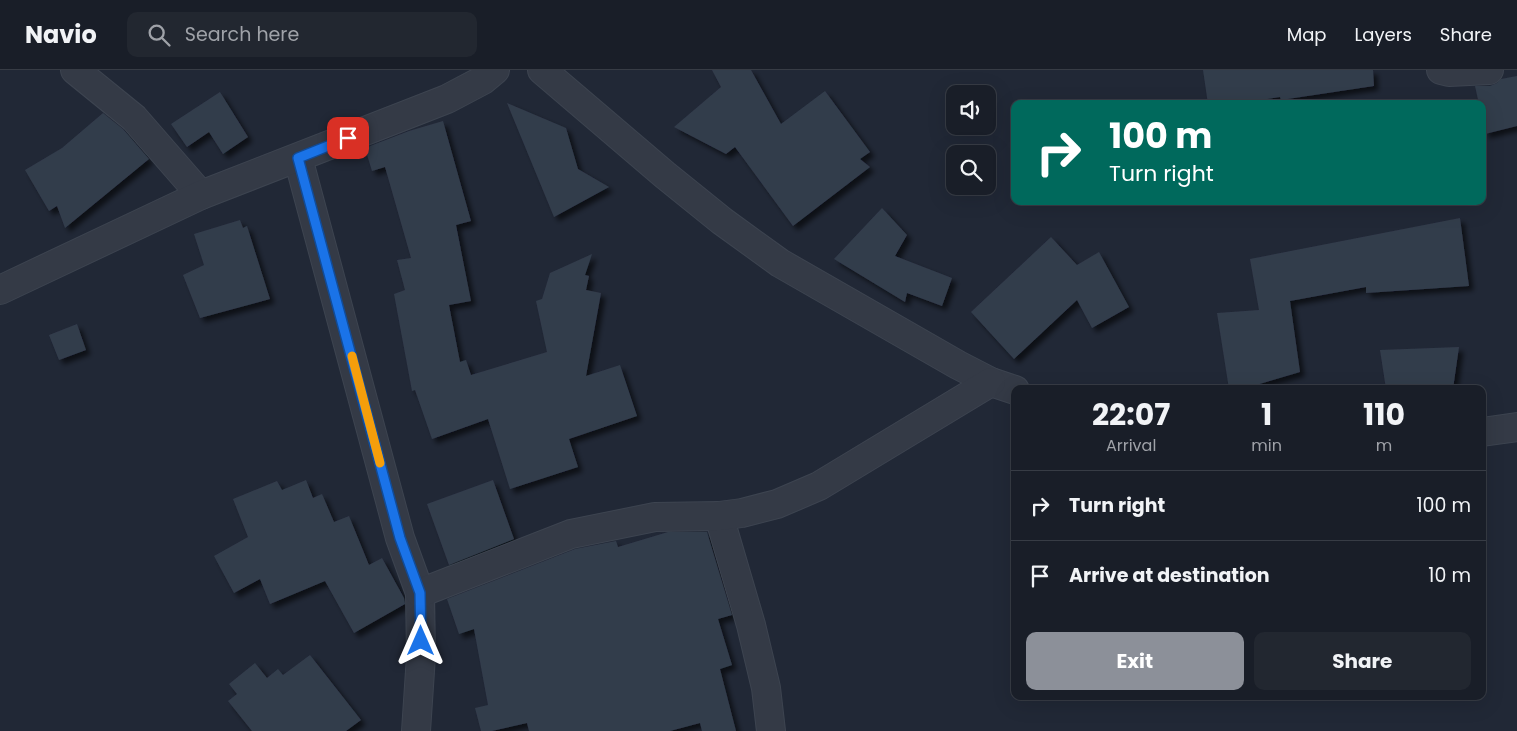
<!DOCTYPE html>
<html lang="en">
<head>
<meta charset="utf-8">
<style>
	:root { --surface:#191e28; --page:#222730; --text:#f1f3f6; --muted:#9fa2a8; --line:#373c45; --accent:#8c9099 }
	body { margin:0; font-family:Poppins,sans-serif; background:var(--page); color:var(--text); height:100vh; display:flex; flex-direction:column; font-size:19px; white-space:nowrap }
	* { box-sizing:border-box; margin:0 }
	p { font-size:16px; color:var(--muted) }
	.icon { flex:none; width:28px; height:28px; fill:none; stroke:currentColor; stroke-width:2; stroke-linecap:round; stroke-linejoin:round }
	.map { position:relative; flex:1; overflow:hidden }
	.panel { position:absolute; left:1011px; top:315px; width:475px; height:315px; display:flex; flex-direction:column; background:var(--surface); border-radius:10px; box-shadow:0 5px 20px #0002,0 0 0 1px var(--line) }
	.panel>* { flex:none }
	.banner { position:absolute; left:1011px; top:30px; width:475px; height:105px; border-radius:10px; box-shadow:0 5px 20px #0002,0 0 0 1px var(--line); background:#00695c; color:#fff; overflow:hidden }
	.fabs { position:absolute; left:946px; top:15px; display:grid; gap:10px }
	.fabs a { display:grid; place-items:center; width:50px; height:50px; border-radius:10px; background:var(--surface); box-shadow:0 5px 20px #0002,0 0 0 1px var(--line); font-size:25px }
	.pin { position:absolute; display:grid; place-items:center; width:42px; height:42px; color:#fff; margin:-21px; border-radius:10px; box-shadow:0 2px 8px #0006 }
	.me { position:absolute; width:55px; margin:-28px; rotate:0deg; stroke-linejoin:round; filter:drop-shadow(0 0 4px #0008) }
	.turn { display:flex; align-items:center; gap:18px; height:105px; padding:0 15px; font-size:22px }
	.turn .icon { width:65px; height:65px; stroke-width:2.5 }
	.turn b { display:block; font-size:35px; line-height:42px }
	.eta { display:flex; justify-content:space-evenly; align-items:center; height:85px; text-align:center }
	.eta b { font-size:30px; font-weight:700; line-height:35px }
	.button { display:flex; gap:10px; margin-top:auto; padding:10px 15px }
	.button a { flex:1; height:58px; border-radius:10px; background:var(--accent); color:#fff; font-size:20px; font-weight:700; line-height:58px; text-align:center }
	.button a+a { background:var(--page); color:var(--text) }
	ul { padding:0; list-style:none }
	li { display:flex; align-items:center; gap:15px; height:70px; padding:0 15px; border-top:1px solid var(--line) }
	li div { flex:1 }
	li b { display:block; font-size:19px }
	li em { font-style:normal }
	header { display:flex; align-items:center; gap:30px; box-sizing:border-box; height:70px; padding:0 25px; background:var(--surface); border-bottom:1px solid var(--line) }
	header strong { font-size:24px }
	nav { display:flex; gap:28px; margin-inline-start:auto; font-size:18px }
	.search { width:350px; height:45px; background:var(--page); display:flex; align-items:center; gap:12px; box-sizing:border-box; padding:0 18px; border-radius:10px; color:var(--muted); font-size:19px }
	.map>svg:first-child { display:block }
	.building { fill:#333c4c; filter:url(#shadow) }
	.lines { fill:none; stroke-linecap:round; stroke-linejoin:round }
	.minor-casing { stroke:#3d4450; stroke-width:30 }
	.minor { stroke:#343a46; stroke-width:28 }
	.route-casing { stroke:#114b97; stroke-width:12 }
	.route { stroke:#1a73e8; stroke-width:9 }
	.slow { stroke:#f59e0b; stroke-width:9 }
</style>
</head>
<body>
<header>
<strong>Navio</strong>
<div class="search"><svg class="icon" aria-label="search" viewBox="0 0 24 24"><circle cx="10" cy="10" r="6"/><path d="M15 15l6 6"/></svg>Search here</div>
<nav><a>Map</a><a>Layers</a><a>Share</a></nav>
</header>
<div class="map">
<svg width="1517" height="661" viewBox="0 0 1517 661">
	<defs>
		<filter id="shadow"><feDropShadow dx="4.5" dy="4.5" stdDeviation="2.5" flood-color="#0009"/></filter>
	</defs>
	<rect width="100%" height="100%" fill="#212836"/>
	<g class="building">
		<polygon points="712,0 751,0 781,54 825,21 870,82 860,89 870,97 793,156 735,77 726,84 674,57 721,17"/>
		<polygon points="1203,0 1373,0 1374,16 1281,30 1280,27 1234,34 1208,34"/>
		<polygon points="1517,6 1517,56 1485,64 1482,50 1482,34 1479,34 1475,16 1490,16 1497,13 1501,9"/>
		<polygon points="220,22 248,67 223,84 209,62 187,77 171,54"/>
		<polygon points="507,33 566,58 578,99 609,117 554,147"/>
		<polygon points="103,43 123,59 149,89 65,158 57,136 49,141 25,100 62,78"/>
		<polygon points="443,51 471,151 456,155 471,231 449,235 460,292 466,290 471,305 547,282 536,231 542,229 550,203 592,184 585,205 589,206 586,220 601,223 586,306 620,295 637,346 569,369 578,397 510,419 488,349 432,369 415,320 412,321 394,224 405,220 397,190 411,188 385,97 372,101 365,78 409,61"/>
		<polygon points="882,138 907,165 895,186 952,208 942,236 907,223 905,232 834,189"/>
		<polygon points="1460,148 1469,216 1366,223 1366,217 1290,231 1300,302 1243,319 1229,319 1217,243 1259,240 1250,189"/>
		<polygon points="240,150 243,158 247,156 270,229 200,248 183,205 204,195 194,164"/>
		<polygon points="1051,167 1077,195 1099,182 1129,237 1092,258 1077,230 1014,289 971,242"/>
		<polygon points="77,254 86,280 59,290 49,265"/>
		<polygon points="1459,277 1453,319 1386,319 1380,280"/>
		<polygon points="306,410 313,428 322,424 334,452 349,446 369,495 382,488 404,528 405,534 354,563 325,511 270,534 260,509 234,523 214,486 248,467 233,429 277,411 282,420"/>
		<polygon points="493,410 514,469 449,495 427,434"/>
		<polygon points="668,462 707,462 732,545 718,549 732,595 720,599 736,661 702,661 700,653 670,661 529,661 527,653 492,661 481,661 475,638 488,635 474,559 459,564 447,529 575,479 616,471 618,477"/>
		<polygon points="310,585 361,650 346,661 252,661 228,631 237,624 229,614 255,593 267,608 278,599 283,605"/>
	</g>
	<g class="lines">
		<g class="minor-casing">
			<g id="minor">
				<polyline points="75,0 134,48 201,125"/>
				<polyline points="542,0 665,105 722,151 780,193 958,295 991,312 1015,320"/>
				<polyline points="1441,0 1449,2 1489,0"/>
				<polyline points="298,88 400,468 420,523 421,586 416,661"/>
				<polyline points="0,220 201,125 447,29 483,10 495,0"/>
				<polyline points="1482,362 1517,357"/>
				<polyline points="719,446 751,555 766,618 771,661"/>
				<polyline points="420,523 571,464 655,447 719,446 742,443 777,434 819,416 991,312"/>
			</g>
		</g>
		<use href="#minor" class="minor"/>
	</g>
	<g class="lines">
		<g class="route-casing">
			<polyline id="route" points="348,68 298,88 400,468 420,523 421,571"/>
		</g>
		<use href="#route" class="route"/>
		<polyline class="slow" points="352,286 380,393"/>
	</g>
</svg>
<div class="fabs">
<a><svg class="icon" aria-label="sound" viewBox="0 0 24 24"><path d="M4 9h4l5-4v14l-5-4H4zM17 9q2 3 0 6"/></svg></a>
<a><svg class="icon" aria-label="search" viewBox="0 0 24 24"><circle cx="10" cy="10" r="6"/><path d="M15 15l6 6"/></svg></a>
</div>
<div class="pin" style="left:348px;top:68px;background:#d93025"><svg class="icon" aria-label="arrive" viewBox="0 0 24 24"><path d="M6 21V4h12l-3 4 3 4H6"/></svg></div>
<svg class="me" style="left:421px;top:571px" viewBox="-20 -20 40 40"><path d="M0-17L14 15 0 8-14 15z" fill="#1a73e8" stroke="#fff" stroke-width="4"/></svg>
<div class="banner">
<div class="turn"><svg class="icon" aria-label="right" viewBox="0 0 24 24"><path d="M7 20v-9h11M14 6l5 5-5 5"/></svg><div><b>100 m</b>Turn right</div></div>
</div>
<section class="panel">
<div class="eta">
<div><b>22:07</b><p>Arrival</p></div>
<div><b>1</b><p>min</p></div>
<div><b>110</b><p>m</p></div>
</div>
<ul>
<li><svg class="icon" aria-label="right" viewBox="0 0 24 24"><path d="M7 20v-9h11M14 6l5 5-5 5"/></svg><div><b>Turn right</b></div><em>100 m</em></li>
<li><svg class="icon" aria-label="arrive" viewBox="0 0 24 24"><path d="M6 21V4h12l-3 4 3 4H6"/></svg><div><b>Arrive at destination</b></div><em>10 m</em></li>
</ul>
<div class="button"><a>Exit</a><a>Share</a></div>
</section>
</div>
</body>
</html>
